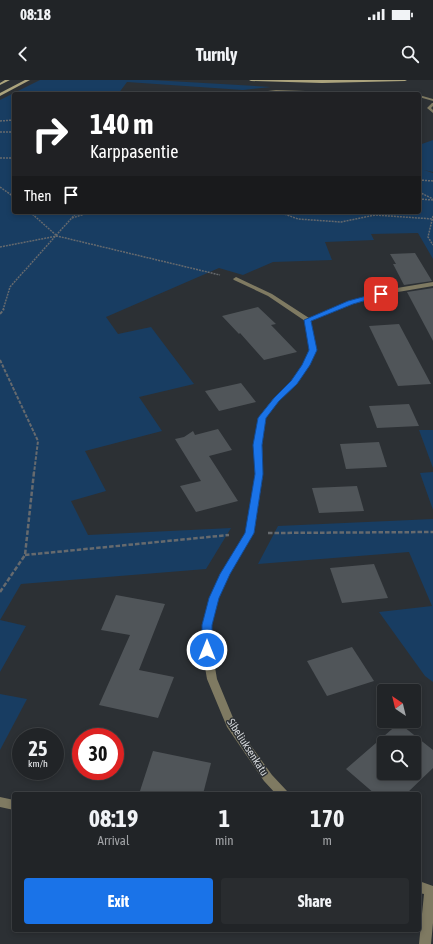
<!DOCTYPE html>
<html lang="en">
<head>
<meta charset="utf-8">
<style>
	:root { --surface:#212427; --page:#292c2f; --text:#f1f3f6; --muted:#a2a4a7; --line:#3e4144; --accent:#1a73e8 }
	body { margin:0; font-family:"Asap Condensed",sans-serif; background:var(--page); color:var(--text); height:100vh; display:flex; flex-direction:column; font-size:15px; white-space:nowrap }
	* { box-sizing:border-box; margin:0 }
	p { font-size:13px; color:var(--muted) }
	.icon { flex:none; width:22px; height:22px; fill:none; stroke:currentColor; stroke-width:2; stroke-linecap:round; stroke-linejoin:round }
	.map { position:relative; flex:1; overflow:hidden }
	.sheet { position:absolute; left:12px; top:712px; width:409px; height:140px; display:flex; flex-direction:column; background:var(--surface); border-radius:4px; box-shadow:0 2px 6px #0003,0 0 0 1px var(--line) }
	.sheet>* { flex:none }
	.top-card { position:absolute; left:12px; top:12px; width:409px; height:122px; border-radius:4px; box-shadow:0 2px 6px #0003,0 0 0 1px var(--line); background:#202124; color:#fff; overflow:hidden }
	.needle { width:26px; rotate:325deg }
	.tools { position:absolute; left:377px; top:604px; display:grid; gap:8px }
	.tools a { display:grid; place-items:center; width:44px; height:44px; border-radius:4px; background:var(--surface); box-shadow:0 2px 6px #0003,0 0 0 1px var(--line); font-size:20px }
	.speed { position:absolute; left:12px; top:648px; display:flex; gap:8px; font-size:20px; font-weight:700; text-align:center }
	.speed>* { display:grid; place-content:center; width:52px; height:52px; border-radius:50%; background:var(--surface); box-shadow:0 2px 6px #0003,0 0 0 1px var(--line); line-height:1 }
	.speed small { font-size:10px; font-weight:400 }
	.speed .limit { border:6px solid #d22; background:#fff; color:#111 }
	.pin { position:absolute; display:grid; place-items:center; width:34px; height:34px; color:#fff; margin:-17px; border-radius:8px; box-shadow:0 2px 6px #0006 }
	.me { position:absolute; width:44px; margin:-22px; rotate:0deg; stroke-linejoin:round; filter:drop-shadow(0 0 3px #0008) }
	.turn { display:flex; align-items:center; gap:14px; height:84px; padding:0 12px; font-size:18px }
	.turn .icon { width:52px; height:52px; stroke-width:2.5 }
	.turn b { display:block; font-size:28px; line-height:34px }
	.then { display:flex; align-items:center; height:38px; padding:0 12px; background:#0003; gap:8px; font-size:15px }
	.eta { display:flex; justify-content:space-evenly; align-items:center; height:68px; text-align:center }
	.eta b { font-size:24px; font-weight:700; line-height:28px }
	.cta { display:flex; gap:8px; margin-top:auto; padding:8px 12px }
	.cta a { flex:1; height:46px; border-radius:4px; background:var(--accent); color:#fff; font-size:16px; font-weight:700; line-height:46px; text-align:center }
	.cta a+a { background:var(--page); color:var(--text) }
	.status { display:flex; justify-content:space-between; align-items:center; height:28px; padding:0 20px; background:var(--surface); direction:ltr }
	.status svg { height:11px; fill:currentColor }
	header { display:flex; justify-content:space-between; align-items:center; height:52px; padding:0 12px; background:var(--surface); font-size:18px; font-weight:700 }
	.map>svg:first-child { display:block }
	.green { fill:#183d62 }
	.building { fill:#505559; fill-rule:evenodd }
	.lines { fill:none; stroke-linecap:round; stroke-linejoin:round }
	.path-far2 { stroke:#666a6e; stroke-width:1.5; stroke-dasharray:2 1; stroke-linecap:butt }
	.path-far1 { stroke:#666a6e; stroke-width:2; stroke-dasharray:3.5 1.5; stroke-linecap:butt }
	.path { stroke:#666a6e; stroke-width:2.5; stroke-dasharray:4.5 2; stroke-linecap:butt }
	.lane { fill:#7f7a62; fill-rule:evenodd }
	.street { fill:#7f7a62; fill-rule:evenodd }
	.secondary { fill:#aca47d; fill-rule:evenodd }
	.route { fill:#1a73e8; stroke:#114b97 }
	.labels { text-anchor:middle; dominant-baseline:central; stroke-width:3; stroke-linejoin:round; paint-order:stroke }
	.street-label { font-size:11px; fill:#d4d7da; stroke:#2c3034 }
</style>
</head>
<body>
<div class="status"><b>08:18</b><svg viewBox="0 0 49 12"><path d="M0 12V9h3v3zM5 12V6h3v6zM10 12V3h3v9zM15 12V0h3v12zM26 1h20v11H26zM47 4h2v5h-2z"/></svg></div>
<header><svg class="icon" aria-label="back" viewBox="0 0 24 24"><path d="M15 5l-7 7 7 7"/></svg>Turnly<svg class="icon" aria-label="search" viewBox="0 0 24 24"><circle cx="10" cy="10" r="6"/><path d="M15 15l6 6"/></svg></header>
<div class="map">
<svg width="433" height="864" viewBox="0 0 433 864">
	<rect width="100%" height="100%" fill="#2c3034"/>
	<g class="green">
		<polygon points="40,0 152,0 271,7 243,10 127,2 118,14 14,14 14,132 419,132 419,65 433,60 433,92 424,90 433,93 433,179 418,153 371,154 374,160 325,162 332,180 273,182 243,195 219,188 106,237 118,254 151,247 194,304 139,317 162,351 85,371 106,411 71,421 88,455 231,448 206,489 21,504 0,540 26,546 0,592 0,20"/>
		<polygon points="419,350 433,350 433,388"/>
		<polygon points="433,392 433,430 420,393"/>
		<polygon points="433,439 433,602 425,596 379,532 432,526 409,472 258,484 278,446"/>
		<polygon points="0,614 27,619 0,670"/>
	</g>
	<g class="building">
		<polygon points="415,173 432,201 404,205 393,184 396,184 390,174"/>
		<polygon points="433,208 433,261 407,212"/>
		<polygon points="258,227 276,244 271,245 297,272 264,280 240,253 239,254 222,236"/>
		<polygon points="399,244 431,304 398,306 369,246"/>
		<polygon points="241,303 256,322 219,331 205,311"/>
		<polygon points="409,324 419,346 377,348 369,326"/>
		<polygon points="218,349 232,370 209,376 238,421 196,432 180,406 201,401 175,359 184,357 193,351 195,355"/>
		<polygon points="379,362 387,387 346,389 340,364"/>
		<polygon points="357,406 364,431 319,433 312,408"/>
		<polygon points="374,484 388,518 342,523 330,488"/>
		<polygon points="116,515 165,524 139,590 174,597 158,638 99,625 130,555 101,550"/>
		<polygon points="352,567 374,601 327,616 307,581"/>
		<path d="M 399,643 L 433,670 L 433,688 L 406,714 L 375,714 L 346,689 ZM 384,663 L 414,663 L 414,693 L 384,693 Z"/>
		<polygon points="153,671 211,683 203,714 139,714"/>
	</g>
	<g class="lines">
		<g class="path-far2">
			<polyline points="0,41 14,40"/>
			<polyline points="0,52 14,52"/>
			<polyline points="0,78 14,78"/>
			<polyline points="419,100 433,101"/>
			<polyline points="0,107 14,117"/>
			<polyline points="419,112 433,119"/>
			<polyline points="419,119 433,120"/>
			<polyline points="30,132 57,156"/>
			<polyline points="279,132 298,139 341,142 375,135 433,139"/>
			<polyline points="433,136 428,157 433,165"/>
			<polyline points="72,138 91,132"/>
			<polyline points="0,167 57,156 220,195"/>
			<polyline points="3,230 10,207 77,132"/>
		</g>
		<g class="path-far1">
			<polyline points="0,234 4,229"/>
			<polyline points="0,280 38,361 34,393"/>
		</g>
		<g class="path">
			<polyline points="268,453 433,452"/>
			<polyline points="25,475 229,455"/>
			<polyline points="0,512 25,475 34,392"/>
		</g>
		<g class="lane">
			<polygon points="276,10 364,13 366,14 276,12 244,14"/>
			<polygon points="419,15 433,19 433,21 419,17"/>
			<polygon points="432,23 433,23 433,26 431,28 433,30 433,33 427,28"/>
		</g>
		<g class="street">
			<polygon points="236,197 272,214 309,238 349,222 397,208 433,202 433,206 398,212 353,224 311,241 316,270 309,285 296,303 278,320 266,338 262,365 263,394 254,453 229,494 218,518 212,545 212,570 217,599 236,645 272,695 287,711 288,714 276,714 264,701 227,647 207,599 202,570 202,545 210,518 221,494 246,453 255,394 254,365 258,338 274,318 292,301 303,285 310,270 305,241 268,216 234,200 233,199"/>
			<polygon points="0,717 14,720 14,730 0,727"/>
			<polygon points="419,801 433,806 433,843 431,864 419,864 424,814 419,813"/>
		</g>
		<g class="secondary">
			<polygon points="5,0 10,0 0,5 0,3"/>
			<polygon points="25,0 30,0 0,16 0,13"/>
			<polygon points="249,0 407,0 405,1 322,3 251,1"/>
		</g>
	</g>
	<polygon class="route" points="381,212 385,214 384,215 353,224 311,241 317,270 310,285 297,304 279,321 266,338 262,365 263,394 254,453 230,494 219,518 212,545 212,570 211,573 207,574 203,573 202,570 202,545 209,518 220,494 245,453 255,394 253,365 258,338 274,318 291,301 302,285 309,270 304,240 348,221"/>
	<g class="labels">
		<g class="street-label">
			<text transform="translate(248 667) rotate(57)">Sibeliuksenkatu</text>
		</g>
	</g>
</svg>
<div class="tools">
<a><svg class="needle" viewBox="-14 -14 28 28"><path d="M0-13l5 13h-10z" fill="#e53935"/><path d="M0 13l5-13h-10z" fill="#a2a4a7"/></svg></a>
<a><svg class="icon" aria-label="search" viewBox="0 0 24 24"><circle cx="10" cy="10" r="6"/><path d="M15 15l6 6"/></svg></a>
</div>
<div class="speed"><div>25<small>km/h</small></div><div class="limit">30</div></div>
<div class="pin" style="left:381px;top:214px;background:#d93025"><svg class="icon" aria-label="arrive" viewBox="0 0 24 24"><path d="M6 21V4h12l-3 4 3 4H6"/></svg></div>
<svg class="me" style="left:207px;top:570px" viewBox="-20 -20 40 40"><circle r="17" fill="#1a73e8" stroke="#fff" stroke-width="3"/><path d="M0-11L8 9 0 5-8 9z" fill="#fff"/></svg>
<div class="top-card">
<div class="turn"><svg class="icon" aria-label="right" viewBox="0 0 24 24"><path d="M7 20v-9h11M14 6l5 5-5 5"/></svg><div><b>140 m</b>Karppasentie</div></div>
<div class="then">Then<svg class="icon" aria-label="arrive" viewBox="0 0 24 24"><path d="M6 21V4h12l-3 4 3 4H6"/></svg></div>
</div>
<section class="sheet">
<div class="eta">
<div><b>08:19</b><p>Arrival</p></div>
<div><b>1</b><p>min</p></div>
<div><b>170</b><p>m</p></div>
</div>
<div class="cta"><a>Exit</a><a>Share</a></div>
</section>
</div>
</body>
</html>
